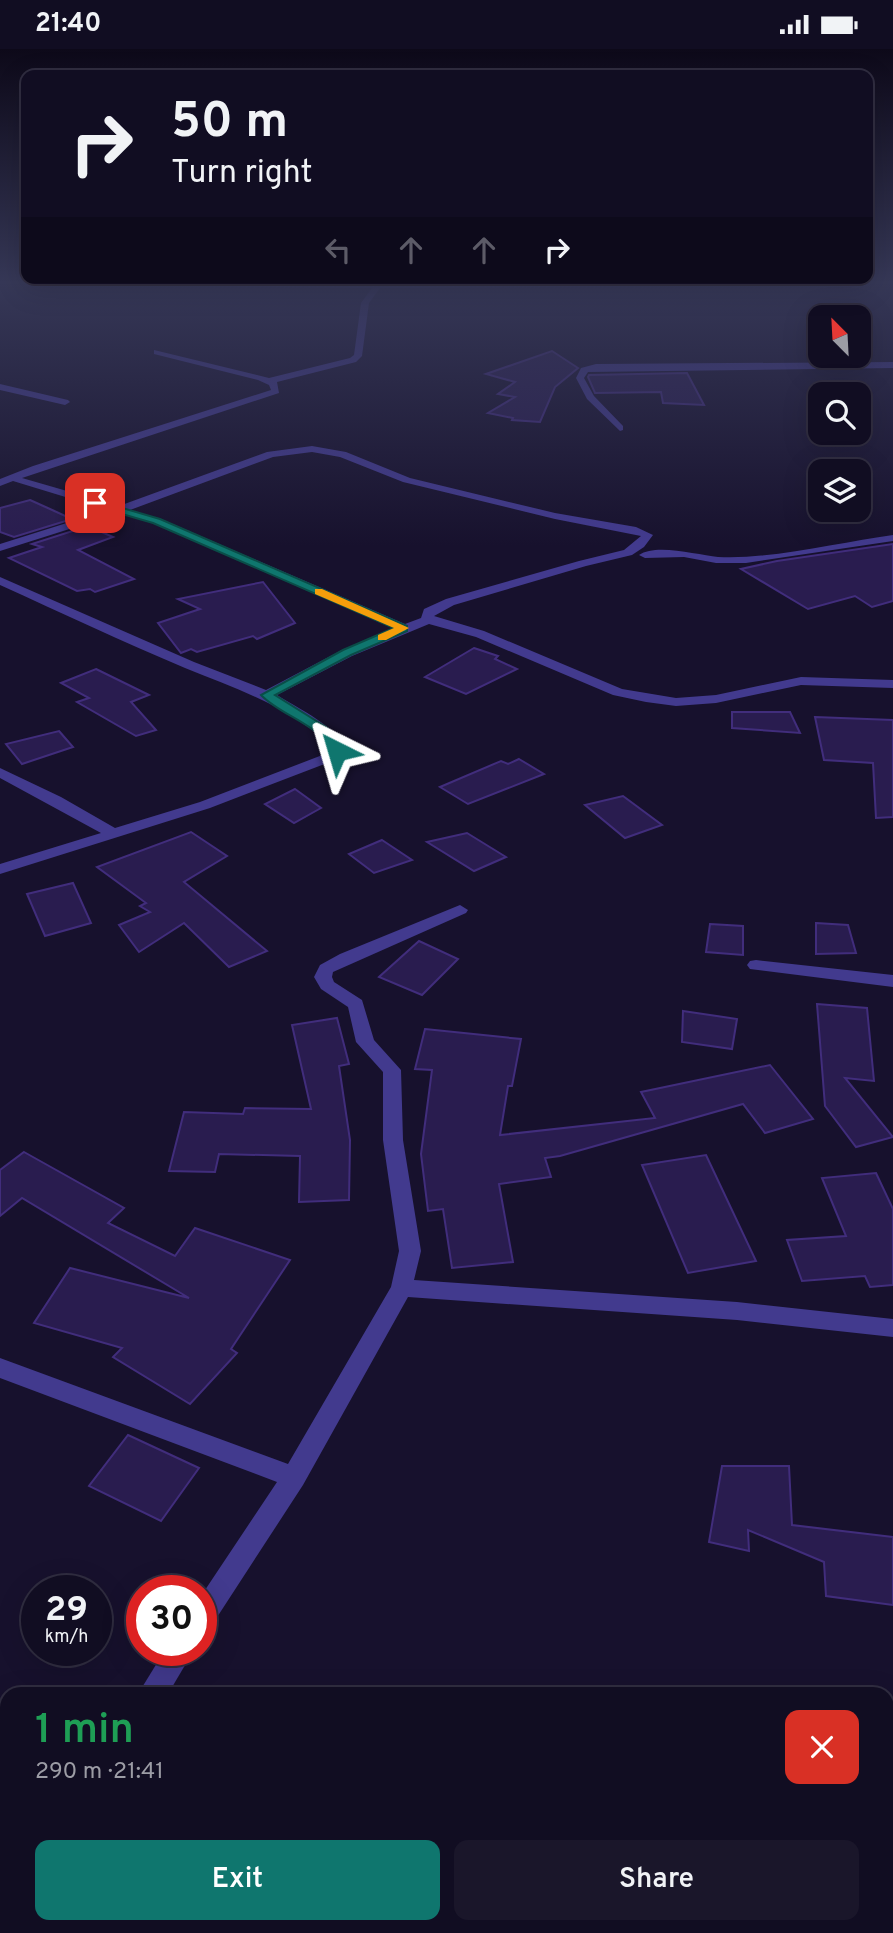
<!DOCTYPE html>
<html lang="en">
<head>
<meta charset="utf-8">
<style>
	:root { --surface:#110d22; --page:#1a162a; --text:#f1f3f6; --muted:#9c9ca5; --line:#302d40; --accent:#0f766e }
	body { margin:0; font-family:Overpass,sans-serif; background:var(--page); color:var(--text); height:100vh; display:flex; flex-direction:column; font-size:26px; white-space:nowrap }
	* { box-sizing:border-box; margin:0 }
	p { font-size:23px; color:var(--muted) }
	.icon { flex:none; width:38px; height:38px; fill:none; stroke:currentColor; stroke-width:2; stroke-linecap:round; stroke-linejoin:round }
	.map { position:relative; flex:1; overflow:hidden }
	.details { position:absolute; left:0px; top:1638px; width:894px; height:247px; display:flex; flex-direction:column; background:var(--surface); border-radius:21px 21px 0 0; box-shadow:0 7px 28px #0002,0 0 0 2px var(--line) }
	.details>* { flex:none }
	.top-card { position:absolute; left:21px; top:21px; width:852px; height:214px; border-radius:14px; box-shadow:0 7px 28px #0002,0 0 0 2px var(--line); background:#110d22; color:var(--text); overflow:hidden }
	.needle { width:46px; rotate:336deg }
	.buttons { position:absolute; left:808px; top:256px; display:grid; gap:14px }
	.buttons a { display:grid; place-items:center; width:63px; height:63px; border-radius:14px; background:var(--surface); box-shadow:0 7px 28px #0002,0 0 0 2px var(--line); font-size:35px }
	.speed { position:absolute; left:21px; top:1526px; display:flex; gap:14px; font-size:35px; font-weight:700; text-align:center }
	.speed>* { display:grid; place-content:center; width:91px; height:91px; border-radius:50%; background:var(--surface); box-shadow:0 7px 28px #0002,0 0 0 2px var(--line); line-height:1 }
	.speed small { font-size:18px; font-weight:400 }
	.speed .limit { border:10px solid #d22; background:#fff; color:#111 }
	.pin { position:absolute; display:grid; place-items:center; width:60px; height:60px; color:#fff; margin:-30px; border-radius:14px; box-shadow:0 4px 10px #0006 }
	.me { position:absolute; width:77px; margin:-38px; rotate:320deg; stroke-linejoin:round; filter:drop-shadow(0 0 5px #0008) }
	.turn { display:flex; align-items:center; gap:24px; height:147px; padding:0 35px; font-size:32px }
	.turn .icon { width:91px; height:91px; stroke-width:2.5 }
	.turn b { display:block; font-size:49px; line-height:60px }
	.lanes { display:flex; align-items:center; height:66px; padding:0 35px; background:#0003; justify-content:center; gap:35px; direction:ltr }
	.lanes .off { opacity:.35 }
	.round { display:grid; place-items:center; flex:none; width:74px; height:74px; border-radius:14px; background:var(--page) }
	.summary { display:flex; align-items:center; justify-content:space-between; height:119px; padding:0 35px }
	h1 { font-size:42px; font-weight:600; line-height:52px; color:#1e9e55 }
	.cta { display:flex; gap:14px; margin-top:auto; padding:14px 35px }
	.cta a { flex:1; height:80px; border-radius:14px; background:var(--accent); color:#fff; font-size:28px; font-weight:600; line-height:80px; text-align:center }
	.cta a+a { background:var(--page); color:var(--text) }
	.status { display:flex; justify-content:space-between; align-items:center; height:49px; padding:0 35px; background:var(--surface); direction:ltr }
	.status svg { height:19px; fill:currentColor }
	.map>svg:first-child { display:block }
	.building { fill:#291c4f; stroke:#412d7c; stroke-width:2 }
	.lines { fill:none; stroke-linecap:round; stroke-linejoin:round }
	.street { fill:#423a8e; fill-rule:evenodd }
	.route { fill:#0f766e; stroke:#0a4d48; stroke-width:2 }
	.slow { fill:#f59e0b }
</style>
</head>
<body>
<div class="status"><b>21:40</b><svg viewBox="0 0 49 12"><path d="M0 12V9h3v3zM5 12V6h3v6zM10 12V3h3v9zM15 12V0h3v12zM26 1h20v11H26zM47 4h2v5h-2z"/></svg></div>
<div class="map">
<svg width="893" height="1884" viewBox="0 0 893 1884">
	<rect width="100%" height="100%" fill="#17112d"/>
	<g class="building">
		<polygon points="552,302 578,319 555,338 540,373 512,371 513,369 488,364 515,348 498,345 515,333 486,325"/>
		<polygon points="687,324 704,356 663,354 661,343 595,344 588,328 589,326"/>
		<polygon points="30,451 50,460 72,470 14,488 0,483 0,459"/>
		<polygon points="88,477 113,488 78,501 134,530 95,543 90,540 77,542 9,509 42,498 32,495"/>
		<polygon points="893,495 893,552 872,558 855,547 808,560 741,520 777,512"/>
		<polygon points="263,533 295,574 257,590 253,587 197,603 191,600 181,604 158,574 200,560 178,550"/>
		<polygon points="474,599 498,607 495,610 517,620 466,645 425,628"/>
		<polygon points="96,620 149,646 131,653 156,681 136,687 77,653 89,649 61,634"/>
		<polygon points="732,663 790,663 800,684 732,679"/>
		<polygon points="815,668 893,671 893,768 876,769 873,714 824,711"/>
		<polygon points="59,682 73,698 22,715 6,695"/>
		<polygon points="519,710 544,725 468,755 440,738 501,712 508,715"/>
		<polygon points="295,740 321,759 294,774 265,755"/>
		<polygon points="623,747 662,776 625,789 585,756"/>
		<polygon points="191,783 227,807 184,833 267,902 229,918 184,874 139,903 119,876 150,863 140,857 146,854 97,818"/>
		<polygon points="467,784 506,808 474,822 427,793"/>
		<polygon points="382,791 412,811 374,824 349,805"/>
		<polygon points="73,834 91,874 45,887 27,845"/>
		<polygon points="816,874 848,876 856,904 816,905"/>
		<polygon points="710,875 743,877 743,906 706,903"/>
		<polygon points="419,892 458,910 422,946 379,928"/>
		<polygon points="817,955 867,959 874,1032 845,1029 893,1088 856,1098 825,1057"/>
		<polygon points="683,962 737,970 732,1000 682,993"/>
		<polygon points="337,969 349,1015 339,1017 350,1091 349,1151 299,1153 300,1107 219,1105 215,1123 169,1122 184,1063 243,1065 245,1059 311,1060 292,976"/>
		<polygon points="425,980 521,990 512,1037 508,1037 500,1086 655,1069 641,1043 770,1016 813,1070 765,1084 743,1055 560,1107 545,1109 551,1128 499,1135 513,1213 452,1219 443,1160 428,1162 421,1105 432,1021 415,1020"/>
		<polygon points="24,1103 124,1159 108,1174 175,1207 195,1179 290,1211 231,1300 237,1304 190,1355 113,1308 122,1299 34,1274 70,1219 189,1249 22,1149 0,1167 0,1121"/>
		<polygon points="706,1106 756,1212 688,1224 642,1116"/>
		<polygon points="876,1124 893,1160 893,1236 870,1238 865,1227 802,1232 787,1191 846,1187 822,1129"/>
		<polygon points="128,1386 199,1419 161,1472 89,1437"/>
		<polygon points="722,1417 789,1417 792,1476 893,1488 893,1556 826,1547 824,1513 748,1481 749,1502 709,1493"/>
	</g>
	<g class="lines">
		<g class="street">
			<path d="M 60,234 L 836,234 L 832,236 L 380,239 L 369,254 L 362,307 L 356,313 L 277,333 L 279,344 L 22,429 L 119,457 L 267,403 L 312,397 L 346,403 L 410,429 L 555,464 L 636,478 L 653,486 L 644,498 L 632,506 L 586,517 L 454,556 L 434,567 L 484,582 L 622,640 L 676,649 L 716,646 L 801,628 L 893,631 L 893,639 L 801,636 L 716,654 L 676,657 L 646,653 L 613,646 L 476,588 L 429,575 L 352,607 L 277,646 C 294,657 344,681 344,702 L 335,711 L 210,759 L 0,825 L 0,815 L 101,784 L 0,729 L 0,719 L 61,748 L 115,779 L 200,753 L 325,705 L 330,701 L 330,696 C 288,657 237,640 185,619 C 123,593 62,564 0,536 L 0,528 L 194,613 L 266,641 L 342,601 L 395,580 L 153,474 L 120,464 L 0,502 L 0,495 L 108,461 L 13,432 L 0,437 L 0,430 L 33,417 L 271,341 L 269,336 L 258,331 L 154,305 L 154,301 L 269,329 L 350,309 L 354,306 L 361,254 L 372,239 L 64,236 ZM 312,403 L 340,408 L 403,433 L 555,470 L 641,487 L 624,501 L 579,512 L 446,550 L 424,560 L 421,569 L 405,575 L 161,470 L 130,461 L 273,408 Z"/>
			<polygon points="893,313 893,319 588,323 584,329 594,347 623,377 623,381 620,382 587,350 576,329 581,319 596,315"/>
			<polygon points="0,335 68,351 70,353 65,356 0,341"/>
			<path d="M 893,486 L 893,492 L 746,514 L 716,514 L 684,508 L 645,509 L 639,506 C 656,494 698,506 718,508 C 769,511 841,493 893,486 Z"/>
			<polygon points="460,856 468,861 466,864 333,923 332,928 334,933 362,951 374,991 401,1021 403,1091 421,1202 414,1231 737,1253 893,1270 893,1288 737,1271 408,1248 303,1436 210,1579 201,1583 201,1547 277,1433 0,1329 0,1309 288,1415 391,1238 399,1202 383,1091 383,1023 356,993 348,958 321,940 314,928 320,916 340,905"/>
			<polygon points="756,911 893,926 893,938 750,920 747,916 750,912"/>
			<polygon points="165,1601 194,1601 168,1645 138,1645"/>
			<polygon points="887,1816 893,1818 893,1848 887,1846"/>
			<polygon points="7,1826 7,1863 0,1866 0,1829"/>
		</g>
	</g>
	<linearGradient id="sky" x2="0" y2="1"><stop stop-color="#0d0919"/><stop offset="0.47" stop-color="#363857"/><stop offset="1" stop-color="#363857" stop-opacity="0"/></linearGradient>
	<rect width="893" height="497" fill="url(#sky)"/>
	<path class="route" d="M 95,451 L 160,470 L 407,577 L 407,582 L 351,606 L 275,646 L 326,678 L 343,695 L 342,705 L 333,705 C 321,675 282,668 261,646 L 343,601 L 394,579 L 153,474 L 91,456 L 90,454 Z"/>
	<polygon class="slow" points="315,540 322,540 409,579 386,591 378,591 378,586 394,579 315,545"/>
</svg>
<div class="buttons">
<a><svg class="needle" viewBox="-14 -14 28 28"><path d="M0-13l5 13h-10z" fill="#e53935"/><path d="M0 13l5-13h-10z" fill="#9c9ca5"/></svg></a>
<a><svg class="icon" aria-label="search" viewBox="0 0 24 24"><circle cx="10" cy="10" r="6"/><path d="M15 15l6 6"/></svg></a>
<a><svg class="icon" aria-label="layers" viewBox="0 0 24 24"><path d="M12 4l9 5-9 5-9-5zM3 14l9 5 9-5"/></svg></a>
</div>
<div class="speed"><div>29<small>km/h</small></div><div class="limit">30</div></div>
<div class="pin" style="left:95px;top:454px;background:#d93025"><svg class="icon" aria-label="arrive" viewBox="0 0 24 24"><path d="M6 21V4h12l-3 4 3 4H6"/></svg></div>
<svg class="me" style="left:337px;top:702px" viewBox="-20 -20 40 40"><path d="M0-17L14 15 0 8-14 15z" fill="#0f766e" stroke="#fff" stroke-width="4"/></svg>
<div class="top-card">
<div class="turn"><svg class="icon" aria-label="right" viewBox="0 0 24 24"><path d="M7 20v-9h11M14 6l5 5-5 5"/></svg><div><b>50 m</b>Turn right</div></div>
<div class="lanes"><svg class="icon off" aria-label="left" viewBox="0 0 24 24"><path d="M17 20v-9H6M10 6l-5 5 5 5"/></svg><svg class="icon off" aria-label="ahead" viewBox="0 0 24 24"><path d="M12 20V5M6 11l6-6 6 6"/></svg><svg class="icon off" aria-label="ahead" viewBox="0 0 24 24"><path d="M12 20V5M6 11l6-6 6 6"/></svg><svg class="icon" aria-label="right" viewBox="0 0 24 24"><path d="M7 20v-9h11M14 6l5 5-5 5"/></svg></div>
</div>
<section class="details">
<div class="summary"><div><h1>1 min</h1><p>290 m · 21:41</p></div><a class="round" style="background:#d93025;color:#fff"><svg class="icon" aria-label="close" viewBox="0 0 24 24"><path d="M6 6l12 12M18 6L6 18"/></svg></a></div>
<div class="cta"><a>Exit</a><a>Share</a></div>
</section>
</div>
</body>
</html>
